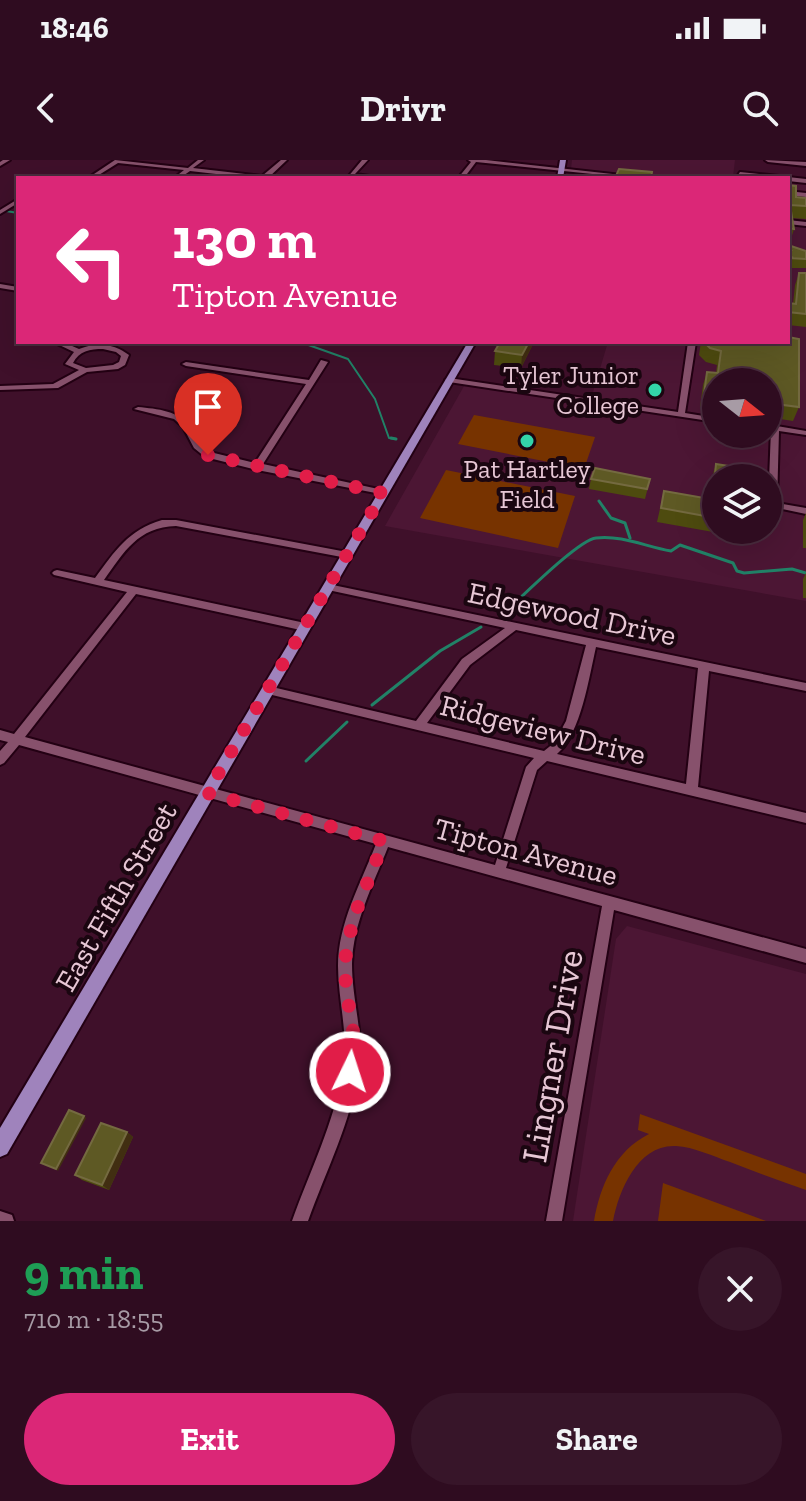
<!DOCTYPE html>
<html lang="en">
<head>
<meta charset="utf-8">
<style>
	:root { --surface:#2f0c20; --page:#371529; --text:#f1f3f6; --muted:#a79ba5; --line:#4a2c3e; --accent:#db2777 }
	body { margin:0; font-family:"Zilla Slab",serif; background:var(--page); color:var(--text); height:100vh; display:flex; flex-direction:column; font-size:30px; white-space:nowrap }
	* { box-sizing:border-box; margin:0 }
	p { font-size:26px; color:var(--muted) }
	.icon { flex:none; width:44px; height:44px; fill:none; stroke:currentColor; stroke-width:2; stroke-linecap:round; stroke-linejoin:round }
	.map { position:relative; height:1061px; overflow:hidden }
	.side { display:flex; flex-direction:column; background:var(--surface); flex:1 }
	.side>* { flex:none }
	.banner { position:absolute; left:16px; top:16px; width:774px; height:168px; border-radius:0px; box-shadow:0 8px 32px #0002,0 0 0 2px var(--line); background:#db2777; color:#fff; overflow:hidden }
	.needle { width:52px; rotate:107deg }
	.fabs { position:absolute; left:702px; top:208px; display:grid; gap:16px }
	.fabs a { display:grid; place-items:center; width:80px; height:80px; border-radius:50%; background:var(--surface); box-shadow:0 8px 32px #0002,0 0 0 2px var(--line); font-size:40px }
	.pin { position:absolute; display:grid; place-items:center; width:68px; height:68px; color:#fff; margin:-82px -34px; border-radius:50% 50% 50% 0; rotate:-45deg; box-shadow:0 0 8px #0007 }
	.pin .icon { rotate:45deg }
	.me { position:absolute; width:88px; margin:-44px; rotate:4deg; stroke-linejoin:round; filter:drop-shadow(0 0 6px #0008) }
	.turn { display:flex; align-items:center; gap:28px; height:168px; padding:0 24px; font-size:36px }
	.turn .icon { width:104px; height:104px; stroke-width:2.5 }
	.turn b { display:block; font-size:56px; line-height:68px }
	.round { display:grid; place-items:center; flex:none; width:84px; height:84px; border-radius:42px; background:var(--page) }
	.head { display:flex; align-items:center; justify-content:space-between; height:136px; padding:0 24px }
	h1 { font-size:48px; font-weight:700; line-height:60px; color:#1e9e55 }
	.button { display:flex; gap:16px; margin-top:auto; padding:16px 24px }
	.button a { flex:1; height:92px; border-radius:48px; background:var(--accent); color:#fff; font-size:32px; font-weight:700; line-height:92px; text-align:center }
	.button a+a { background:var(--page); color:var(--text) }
	.status { display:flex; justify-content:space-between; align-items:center; height:56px; padding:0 40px; background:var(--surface); direction:ltr }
	.status svg { height:22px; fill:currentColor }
	header { display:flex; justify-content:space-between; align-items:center; height:104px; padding:0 24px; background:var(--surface); font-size:36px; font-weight:700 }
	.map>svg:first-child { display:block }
	.built { fill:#4c1634; fill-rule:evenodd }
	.green { fill:#730 }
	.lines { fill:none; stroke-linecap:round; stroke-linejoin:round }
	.stream-far1 { stroke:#218267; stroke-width:2 }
	.stream { stroke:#218267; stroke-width:3 }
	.minor-casing { stroke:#230013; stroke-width:4 }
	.major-casing { stroke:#230013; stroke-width:4 }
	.minor { fill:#87516c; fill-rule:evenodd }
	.major { fill:#9f83bc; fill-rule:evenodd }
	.wall { fill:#4e4b0f }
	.shaded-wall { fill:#412e11 }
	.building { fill:#5e5924; stroke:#746a40; stroke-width:2 }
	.route { stroke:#e11d48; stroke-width:14; stroke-dasharray:0 25.2 }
	.poi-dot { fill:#33d4a8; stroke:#1a0610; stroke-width:3 }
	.labels { text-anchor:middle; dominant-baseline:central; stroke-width:8; stroke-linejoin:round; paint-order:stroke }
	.far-poi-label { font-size:26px; fill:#e7c7d5; stroke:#1a0610; text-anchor:end }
	.street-label { font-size:30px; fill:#e7c7d5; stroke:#1a0610 }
	.near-street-label { font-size:36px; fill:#e7c7d5; stroke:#1a0610 }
</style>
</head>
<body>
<div class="status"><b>18:46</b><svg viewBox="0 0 49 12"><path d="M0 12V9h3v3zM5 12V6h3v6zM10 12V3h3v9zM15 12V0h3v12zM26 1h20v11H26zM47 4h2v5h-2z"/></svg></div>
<header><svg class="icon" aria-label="back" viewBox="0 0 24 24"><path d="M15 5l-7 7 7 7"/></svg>Drivr<svg class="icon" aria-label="search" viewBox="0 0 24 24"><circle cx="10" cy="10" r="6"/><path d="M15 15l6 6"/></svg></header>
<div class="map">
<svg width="806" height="1061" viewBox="0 0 806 1061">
	<rect width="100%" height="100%" fill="#3f102a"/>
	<g class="built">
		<polygon points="572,0 735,0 733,17 743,18 570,18"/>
		<path d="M 788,23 L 806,24 L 806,441 L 385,366 L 468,219 L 591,239 L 608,182 L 788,182 ZM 716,222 L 768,222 L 768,274 L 716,274 ZM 716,318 L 768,318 L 768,370 L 716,370 Z"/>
		<polygon points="627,766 806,814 806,1061 573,1061 616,779"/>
	</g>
	<g class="green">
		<polygon points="474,255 595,277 584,309 458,284"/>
		<polygon points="446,310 575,336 558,388 420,358"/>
		<path d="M 640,954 L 806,1014 L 806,1030 C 781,1021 755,1012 730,1002 C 712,996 694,987 676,986 C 638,984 619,1030 613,1061 L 594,1061 C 600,1026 615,991 649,974 L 638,970 Z"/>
		<polygon points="663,1023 766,1061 658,1061"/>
	</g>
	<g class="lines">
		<g class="stream-far1">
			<polyline points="6,51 18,53"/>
			<polyline points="300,182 348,199 375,239 389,278 396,279"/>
		</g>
		<g class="stream">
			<polyline points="391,278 396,279"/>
			<polyline points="599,341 611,358 625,363 630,378"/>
			<path d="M 503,454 C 520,439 578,380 596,378 C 623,375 646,387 671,391 L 680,385 L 733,403 L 737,411 L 744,413 L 792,409 L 806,413"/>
			<polyline points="372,545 440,491 481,467"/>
			<polyline points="306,601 347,562"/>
		</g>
		<g class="minor-casing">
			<g id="minor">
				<polygon points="3,0 10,0 0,6 0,2"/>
				<polygon points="115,0 188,8 198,0 204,0 193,8 262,16 281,0 287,0 268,18 251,18 190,11 180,18 174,18 184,10 118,3 94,18 88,18"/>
				<polygon points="362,0 368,0 355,14 384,18 347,18"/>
				<polygon points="468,0 486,0 649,18 631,18 476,2 464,18 458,18 471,2"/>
				<polygon points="765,0 806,2 806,6 768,2"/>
				<polygon points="740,12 779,16 782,18 738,15"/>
				<polygon points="788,17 806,19 806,23 788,21 788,18 786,18"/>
				<polygon points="788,31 806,33 806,37 788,35"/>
				<polygon points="18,39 18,43 0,54 0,50"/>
				<polygon points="788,60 806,62 806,66 788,64"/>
				<polygon points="0,124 18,127 18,131 0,128"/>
				<path d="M 53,182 L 63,182 L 79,189 C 96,182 114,183 129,195 L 125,205 L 118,209 L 87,212 L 58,228 L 0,230 L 0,226 L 53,224 L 79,210 L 65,204 L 74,192 ZM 103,189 L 116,192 L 121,196 L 119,202 L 113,205 L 86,208 L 73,203 C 79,191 90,189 103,189 Z"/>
				<polygon points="688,182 696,182 685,253 716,258 716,262 449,222 445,220 449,218 678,252"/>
				<path d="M 321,200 L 328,202 L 263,304 L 383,330 L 387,333 L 386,335 L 257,310 L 205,297 L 194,288 L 183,267 L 174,259 L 134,249 L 138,247 C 157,249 180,250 191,269 C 196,277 199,284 206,291 L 255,303 L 306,224 L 186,206 L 182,204 L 186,202 L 309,220 Z"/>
				<polygon points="771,265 806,271 806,275 779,271 777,343 806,348 806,354 768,346 771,269 768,269 768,266"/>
				<path d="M 162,360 L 176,360 L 347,392 L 352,395 L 347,398 L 176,366 C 138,367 124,392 104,420 L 305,463 L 310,467 L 309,470 L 305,471 L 136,434 L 25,577 L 495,705 L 526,607 L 534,598 L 268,534 L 264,533 L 263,530 L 264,527 L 268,526 L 416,561 L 462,499 L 505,468 L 328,430 L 323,427 L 325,425 L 328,424 L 806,523 L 806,531 L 709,511 L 698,627 L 806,653 L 806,663 L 547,601 L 537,610 L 506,708 L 806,789 L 806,803 L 614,750 L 562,1061 L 546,1061 L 602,746 L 388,687 C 373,725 353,763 352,804 C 352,840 364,874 359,909 C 351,962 326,1011 308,1061 L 292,1061 C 310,1011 334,963 343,910 C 349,875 338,841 338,806 C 338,763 361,723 376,684 L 19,585 L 4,603 L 0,605 L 0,591 L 8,582 L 0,580 L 0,570 L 14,574 L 127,432 L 54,415 L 52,413 L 54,411 L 57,410 L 95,418 C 115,391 128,370 162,360 ZM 516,470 L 586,485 L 566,561 L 554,583 L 544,591 L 427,563 L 470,505 ZM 596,487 L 698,508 L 686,624 L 557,594 C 581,574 589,517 596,487 Z"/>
				<polygon points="0,1051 12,1055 14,1061 0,1061"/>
			</g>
		</g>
		<g class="major-casing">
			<g id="major">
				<polygon points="560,0 566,0 563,18 557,18"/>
				<polygon points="468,182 476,182 7,994 0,997 0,968"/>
			</g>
		</g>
		<use href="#minor" class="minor"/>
		<use href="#major" class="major"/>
	</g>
	<g class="wall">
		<polygon points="788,25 796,37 806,38 806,59 792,58 794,69 790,82 788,82"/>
		<polygon points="788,85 806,91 806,108 788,108"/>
		<polygon points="799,113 806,113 806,167 788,165 788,143 793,144 795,125"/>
		<polygon points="500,182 534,182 521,208 494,205 495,191"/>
		<polygon points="701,182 788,182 799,247 793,261 768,257 768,222 716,222 716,249 700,247 703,225 707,212 716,213 717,205 706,202 699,195"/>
		<polygon points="716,304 755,318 716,318 716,336 710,335 713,314"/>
		<polygon points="591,319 650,319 645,339 589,329"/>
		<polygon points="664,331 716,340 716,370 744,370 741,377 657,362"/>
		<polygon points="806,353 806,388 803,388 803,360"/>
		<polygon points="806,413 806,438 803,438 803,419"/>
		<polygon points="127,972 133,977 109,1030 82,1020 75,1015"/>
	</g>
	<g class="shaded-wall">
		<polygon points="529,182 534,182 521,208 522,195"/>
		<polygon points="84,956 86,958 58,1011 56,1009"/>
		<polygon points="127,972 133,977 109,1030 102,1025"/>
	</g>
	<g class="building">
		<polygon points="619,9 652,12 651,18 615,18"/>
		<polygon points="788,25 796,26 796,37 806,38 806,46 790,45 794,69 788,68"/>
		<polygon points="788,85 806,91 806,99 788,98 791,97 788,96 788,90 791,90"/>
		<polygon points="799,113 806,113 806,154 788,152 788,143 796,144"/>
		<polygon points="788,172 788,177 799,179 799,247 768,243 768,222 716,222 716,235 704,234 707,212 718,213 721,191 710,188 704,182 788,182"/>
		<polygon points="500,182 529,182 522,195 495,191"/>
		<polygon points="716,304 755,310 755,318 729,317 729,318 716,318 716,325 714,325"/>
		<polygon points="595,308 650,319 647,329 591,319"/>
		<polygon points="664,331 716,340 716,358 661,348"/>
		<polygon points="69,950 84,956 56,1009 41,1003"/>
		<polygon points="101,963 127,972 102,1025 75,1015"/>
	</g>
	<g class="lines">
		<polyline class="route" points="208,295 383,333 207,633 384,681 353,759 345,800 346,830 353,870 350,912"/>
	</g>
	<g class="poi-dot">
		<circle cx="655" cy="230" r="8"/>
		<circle cx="527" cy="281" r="8"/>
	</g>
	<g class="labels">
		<g class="far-poi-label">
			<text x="639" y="215">Tyler Junior<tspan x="639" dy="30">College</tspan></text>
			<text x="527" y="309" text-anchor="middle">Pat Hartley<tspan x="527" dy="30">Field</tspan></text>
		</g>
		<g class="street-label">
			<text transform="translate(572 454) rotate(12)">Edgewood Drive</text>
			<text transform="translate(543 570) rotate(14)">Ridgeview Drive</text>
			<text transform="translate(526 692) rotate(15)">Tipton Avenue</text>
			<text transform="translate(116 737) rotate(-60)">East Fifth Street</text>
		</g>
		<g class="near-street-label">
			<text transform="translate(552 896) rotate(-80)">Lingner Drive</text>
		</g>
	</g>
</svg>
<div class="fabs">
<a><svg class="needle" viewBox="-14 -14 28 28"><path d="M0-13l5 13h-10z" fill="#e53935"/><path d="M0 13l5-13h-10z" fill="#a79ba5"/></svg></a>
<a><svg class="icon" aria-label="layers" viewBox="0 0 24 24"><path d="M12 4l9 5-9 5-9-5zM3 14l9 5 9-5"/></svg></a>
</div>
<div class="pin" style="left:208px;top:295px;background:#d93025"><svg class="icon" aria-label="arrive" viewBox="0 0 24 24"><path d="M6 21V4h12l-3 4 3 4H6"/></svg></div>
<svg class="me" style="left:350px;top:912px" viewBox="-20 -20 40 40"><circle r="17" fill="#e11d48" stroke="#fff" stroke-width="3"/><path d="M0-11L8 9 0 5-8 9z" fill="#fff"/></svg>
<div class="banner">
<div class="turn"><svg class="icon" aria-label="left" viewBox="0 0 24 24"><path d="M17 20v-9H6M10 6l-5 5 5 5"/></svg><div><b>130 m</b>Tipton Avenue</div></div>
</div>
</div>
<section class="side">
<div class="head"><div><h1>9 min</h1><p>710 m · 18:55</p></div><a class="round"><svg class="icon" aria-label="close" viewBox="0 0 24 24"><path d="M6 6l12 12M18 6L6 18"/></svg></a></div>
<div class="button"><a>Exit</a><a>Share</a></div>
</section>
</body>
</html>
